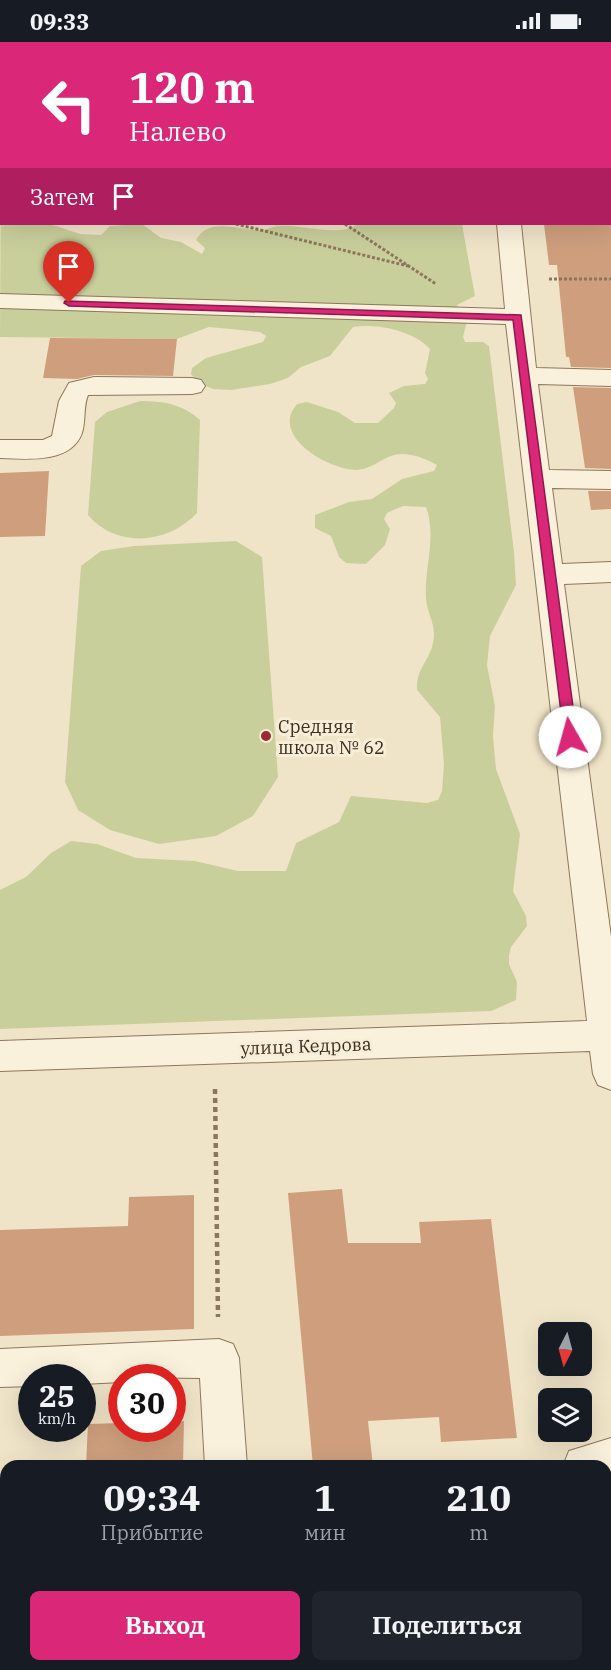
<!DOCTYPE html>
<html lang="ru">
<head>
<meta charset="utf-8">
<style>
	:root { --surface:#171b24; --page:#20242c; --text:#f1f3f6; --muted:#9ea1a6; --accent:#db2777 }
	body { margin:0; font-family:"IBM Plex Serif",serif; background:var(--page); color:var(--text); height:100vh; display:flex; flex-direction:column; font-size:22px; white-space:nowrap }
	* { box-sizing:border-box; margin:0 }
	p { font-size:20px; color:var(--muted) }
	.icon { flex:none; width:33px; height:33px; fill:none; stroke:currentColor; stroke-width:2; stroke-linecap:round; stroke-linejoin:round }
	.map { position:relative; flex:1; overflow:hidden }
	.panel { position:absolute; left:0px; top:1418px; width:612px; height:212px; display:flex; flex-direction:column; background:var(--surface); border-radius:18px 18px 0 0; box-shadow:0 6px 24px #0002 }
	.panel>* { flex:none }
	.banner { position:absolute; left:0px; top:0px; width:612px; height:183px; box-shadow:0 6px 24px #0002; background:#db2777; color:#fff; overflow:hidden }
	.needle { width:39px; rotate:186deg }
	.controls { position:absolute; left:538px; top:1280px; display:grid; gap:12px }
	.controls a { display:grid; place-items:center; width:54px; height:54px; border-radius:9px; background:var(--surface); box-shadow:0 6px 24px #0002; font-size:30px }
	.speed { position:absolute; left:18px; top:1322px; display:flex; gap:12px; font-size:30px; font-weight:700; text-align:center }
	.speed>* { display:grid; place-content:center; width:78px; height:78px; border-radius:50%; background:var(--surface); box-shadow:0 6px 24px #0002; line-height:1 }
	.speed small { font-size:15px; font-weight:400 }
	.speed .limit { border:9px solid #d22; background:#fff; color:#111 }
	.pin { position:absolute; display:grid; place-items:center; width:51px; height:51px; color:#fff; margin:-62px -26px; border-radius:50% 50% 50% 0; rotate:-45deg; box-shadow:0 0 6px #0007 }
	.pin .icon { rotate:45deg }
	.me { position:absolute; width:66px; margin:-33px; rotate:353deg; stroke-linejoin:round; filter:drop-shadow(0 0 4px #0008) }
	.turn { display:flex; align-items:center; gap:21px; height:126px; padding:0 30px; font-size:27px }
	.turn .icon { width:78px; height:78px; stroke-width:2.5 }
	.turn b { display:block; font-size:42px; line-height:51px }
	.then { display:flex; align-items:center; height:57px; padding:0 30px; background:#0003; gap:12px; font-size:22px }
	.eta { display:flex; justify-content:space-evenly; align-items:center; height:102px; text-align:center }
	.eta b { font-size:36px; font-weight:800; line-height:42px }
	.primary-button { display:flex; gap:12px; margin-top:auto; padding:12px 30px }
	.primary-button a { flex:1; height:69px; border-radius:9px; background:var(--accent); color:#fff; font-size:24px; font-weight:800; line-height:69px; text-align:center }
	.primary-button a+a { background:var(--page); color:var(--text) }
	.status { display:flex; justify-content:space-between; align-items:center; height:42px; padding:0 30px; background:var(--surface); direction:ltr }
	.status svg { height:16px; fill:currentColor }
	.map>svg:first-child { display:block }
	.green { fill:#c9cf9b }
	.building { fill:#cf9f7d }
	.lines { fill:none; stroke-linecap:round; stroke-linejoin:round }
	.minor-casing { stroke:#8d765c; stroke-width:2 }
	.path-far1 { stroke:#8d765c; stroke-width:3; stroke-dasharray:3 2; stroke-linecap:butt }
	.path { stroke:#8d765c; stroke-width:4.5; stroke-dasharray:5 4; stroke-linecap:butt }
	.minor { fill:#faf1dc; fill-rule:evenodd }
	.route { fill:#db2777; stroke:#8e194d; stroke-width:1.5 }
	.poi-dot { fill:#9e2a2b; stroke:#f7eed8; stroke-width:2 }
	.labels { text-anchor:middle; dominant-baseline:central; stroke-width:6; stroke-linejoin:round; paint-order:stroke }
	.poi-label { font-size:18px; fill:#3d2e20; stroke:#f7eed8; text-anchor:start }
	.street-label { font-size:18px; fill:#3d2e20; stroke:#f7eed8 }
</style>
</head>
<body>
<div class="status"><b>09:33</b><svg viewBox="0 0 49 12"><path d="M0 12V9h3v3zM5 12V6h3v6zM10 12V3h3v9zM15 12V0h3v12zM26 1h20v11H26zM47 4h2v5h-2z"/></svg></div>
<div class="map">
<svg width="611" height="1628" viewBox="0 0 611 1628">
	<rect width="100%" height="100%" fill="#f0e4c8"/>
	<g class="green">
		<path d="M 1,104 L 2,182 L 50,182 L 80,192 L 101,193 L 110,184 L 142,182 L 161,196 L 181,200 L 202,212 L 205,206 L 196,198 C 209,174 240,189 261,188 C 267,188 273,184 279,184 C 298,182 343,196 357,182 L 462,182 L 475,254 L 457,263 L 467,279 L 463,295 L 465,300 L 483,300 L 489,304 L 514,510 L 516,543 L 490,594 L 487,623 L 495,664 L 493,694 L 496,727 L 520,792 L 513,849 L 526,874 L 527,884 L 511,905 L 509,913 L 509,922 L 517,940 L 516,958 L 491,969 L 0,987 L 0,848 L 26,835 L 51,811 L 71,799 L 97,802 L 136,816 L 195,819 L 238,829 L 286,829 L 296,801 L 339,780 L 351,754 L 427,761 L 438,758 L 442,749 L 444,722 L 440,675 L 417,648 C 416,626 429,620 433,601 C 437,582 427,573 426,556 C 424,525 437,496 426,465 L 403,464 L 387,471 L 384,477 L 390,487 L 385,503 L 366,522 L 346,521 L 339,515 L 331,494 L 315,486 L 315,473 L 349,460 L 372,457 L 402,437 L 434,429 L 437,423 C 426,417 415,412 402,412 C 384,412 374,428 355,428 C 328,427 269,394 297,362 L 307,360 L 338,370 L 355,381 L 378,381 L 394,366 L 396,361 L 389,351 L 404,344 L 425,342 L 428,337 L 425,331 L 430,307 C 414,289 377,281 353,285 L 330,314 L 301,325 L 288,336 L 270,342 L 231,348 L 213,347 L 199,341 L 191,332 L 192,326 L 206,316 L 263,300 L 266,294 L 260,290 L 209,285 L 177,297 L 0,295 Z"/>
		<path d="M 140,359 C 164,359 182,362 200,378 L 197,471 C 168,502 117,507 88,473 L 95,380 L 107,370 Z"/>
		<polygon points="236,499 262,515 278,735 253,774 216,794 159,802 110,788 78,768 65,740 81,524 101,509 134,504"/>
	</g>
	<g class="building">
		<polygon points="544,182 611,182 611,326 571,325 569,315 566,315 557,223 549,223"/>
		<polygon points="50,296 177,297 173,334 94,333 77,337 43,336"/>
		<polygon points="573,345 611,346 611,427 585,426"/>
		<polygon points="49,429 45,494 0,495 0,431"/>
		<polygon points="588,449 611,449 611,467 591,468"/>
		<polygon points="342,1147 348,1201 421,1201 419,1180 491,1177 517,1396 441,1400 439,1375 368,1379 373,1424 313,1424 288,1151"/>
		<polygon points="194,1153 194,1287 0,1294 0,1188 128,1184 129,1155"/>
		<polygon points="184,1379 183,1424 86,1424 88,1382 122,1381 122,1386 172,1386 172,1380"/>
	</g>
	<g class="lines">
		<g class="minor-casing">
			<g id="minor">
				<rect x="303" y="0" width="22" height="2"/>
				<rect x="473" y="0" width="22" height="2"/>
				<polygon points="611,50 611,64 610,64 610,51"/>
				<polygon points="497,182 521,182 536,326 611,328 611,344 538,342 549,428 611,429 611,447 552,446 562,522 611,520 611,540 564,542 611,895 611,1048 598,1043 593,1032 590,1009 0,1029 0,999 587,979 506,282 0,266 0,252 505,267"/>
				<path d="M 94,335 L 192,336 L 201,338 L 205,344 L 201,350 L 192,352 L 88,353 C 83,365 86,378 82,391 C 71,422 26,417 0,416 L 0,398 L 43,398 L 52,394 L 59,359 L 69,341 Z"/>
				<polygon points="219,1297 233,1302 239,1316 247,1424 205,1424 200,1336 122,1335 122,1340 82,1342 82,1335 32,1335 32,1344 0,1345 0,1307"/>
				<polygon points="611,1396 611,1438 606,1439 606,1424 563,1424 569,1409"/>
			</g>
		</g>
		<g class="path-far1">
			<polyline points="236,182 408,224"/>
			<polyline points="345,182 436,242"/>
			<polyline points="549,237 611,237"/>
		</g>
		<g class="path">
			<polyline points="215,1047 218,1275"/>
			<polyline points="371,1623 371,1628"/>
		</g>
		<use href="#minor" class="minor"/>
	</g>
	<polygon class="route" points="65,259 521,273 577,695 575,699 566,699 564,695 513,278 69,264 64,261"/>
	<circle class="poi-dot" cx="266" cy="694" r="6"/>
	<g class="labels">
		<g class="poi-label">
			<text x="278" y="684">Средняя<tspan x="278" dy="21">школа № 62</tspan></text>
		</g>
		<g class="street-label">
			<text transform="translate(306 1004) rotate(-2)">улица Кедрова</text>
		</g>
	</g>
</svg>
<div class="controls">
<a><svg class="needle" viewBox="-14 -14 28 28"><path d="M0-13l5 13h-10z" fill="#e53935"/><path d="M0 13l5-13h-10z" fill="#9ea1a6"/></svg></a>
<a><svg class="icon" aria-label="layers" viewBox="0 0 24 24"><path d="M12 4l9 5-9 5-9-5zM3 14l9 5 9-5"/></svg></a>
</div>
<div class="speed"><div>25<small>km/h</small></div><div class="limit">30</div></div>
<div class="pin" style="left:69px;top:261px;background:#d93025"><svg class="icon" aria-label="arrive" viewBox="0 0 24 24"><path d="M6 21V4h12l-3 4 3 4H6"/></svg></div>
<svg class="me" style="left:570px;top:695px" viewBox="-20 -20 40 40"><circle r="19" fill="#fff"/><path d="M0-13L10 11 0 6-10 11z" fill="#db2777"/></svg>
<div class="banner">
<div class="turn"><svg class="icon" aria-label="left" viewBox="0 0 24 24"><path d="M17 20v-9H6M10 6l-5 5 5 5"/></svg><div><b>120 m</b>Налево</div></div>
<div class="then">Затем<svg class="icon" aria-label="arrive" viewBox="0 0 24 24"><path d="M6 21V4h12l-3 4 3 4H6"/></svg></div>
</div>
<section class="panel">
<div class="eta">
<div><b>09:34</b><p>Прибытие</p></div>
<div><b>1</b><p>мин</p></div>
<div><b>210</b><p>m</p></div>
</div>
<div class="primary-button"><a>Выход</a><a>Поделиться</a></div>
</section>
</div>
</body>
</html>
